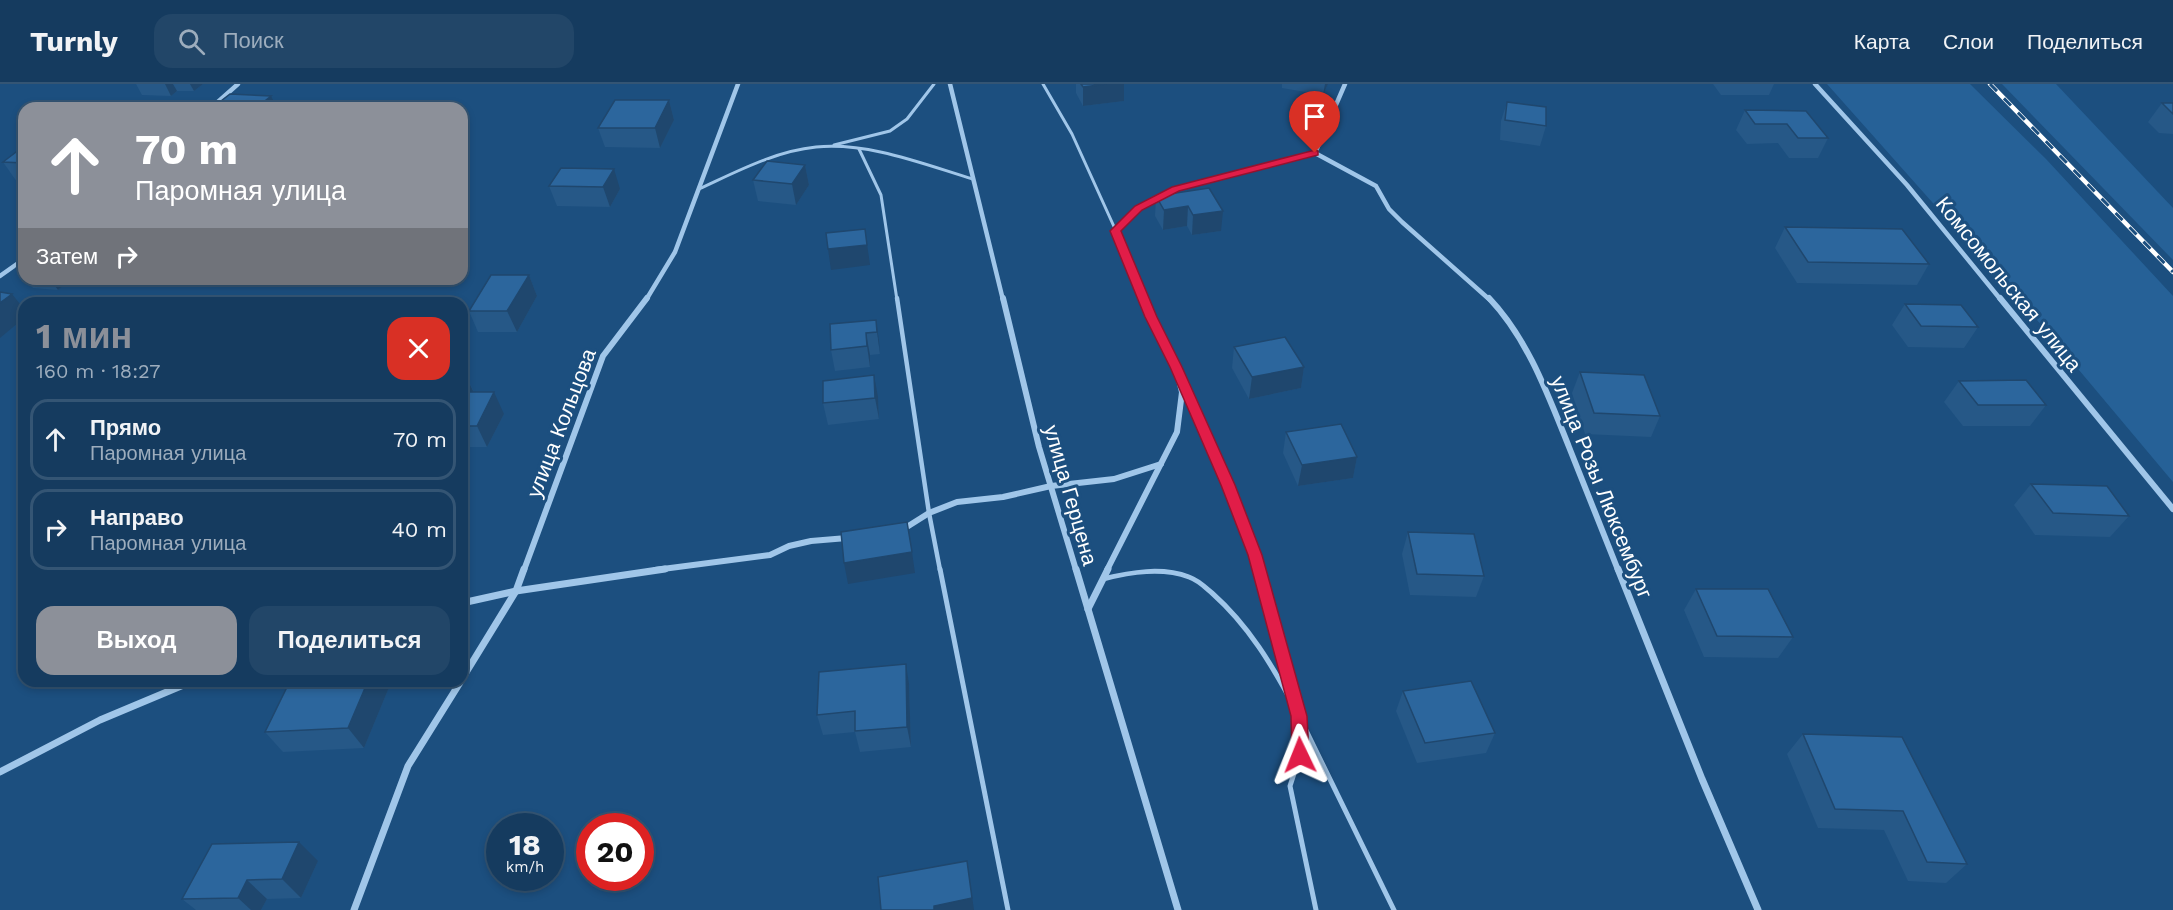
<!DOCTYPE html>
<html lang="ru">
<head>
<meta charset="utf-8">
<style>
	:root { --surface:#153b5f; --page:#224668; --text:#f1f3f6; --muted:#9dadbd; --line:#345574; --accent:#8c9099 }
	body { margin:0; font-family:"Work Sans",sans-serif; background:var(--page); color:var(--text); height:100vh; display:flex; flex-direction:column; font-size:22px; white-space:nowrap }
	* { box-sizing:border-box; margin:0 }
	p { font-size:20px; color:var(--muted) }
	.icon { flex:none; width:33px; height:33px; fill:none; stroke:currentColor; stroke-width:2; stroke-linecap:round; stroke-linejoin:round }
	.map { position:relative; flex:1; overflow:hidden }
	.details { position:absolute; left:18px; top:213px; width:450px; height:390px; display:flex; flex-direction:column; background:var(--surface); border-radius:18px; box-shadow:0 3px 9px #0003,0 0 0 2px var(--line) }
	.details>* { flex:none }
	.guide { position:absolute; left:18px; top:18px; width:450px; height:183px; border-radius:18px; box-shadow:0 3px 9px #0003,0 0 0 2px var(--line); background:#8c9099; color:#fff; overflow:hidden }
	.speed { position:absolute; left:486px; top:729px; display:flex; gap:12px; font-size:30px; font-weight:700; text-align:center }
	.speed>* { display:grid; place-content:center; width:78px; height:78px; border-radius:50%; background:var(--surface); box-shadow:0 3px 9px #0003,0 0 0 2px var(--line); line-height:1 }
	.speed small { font-size:15px; font-weight:400 }
	.speed .limit { border:9px solid #d22; background:#fff; color:#111 }
	.pin { position:absolute; display:grid; place-items:center; width:51px; height:51px; color:#fff; margin:-62px -26px; border-radius:50% 50% 50% 0; rotate:-45deg; box-shadow:0 0 6px #0007 }
	.pin .icon { rotate:45deg }
	.me { position:absolute; width:66px; margin:-33px; rotate:358deg; stroke-linejoin:round; filter:drop-shadow(0 0 4px #0008) }
	.turn { display:flex; align-items:center; gap:21px; height:126px; padding:0 18px; font-size:27px }
	.turn .icon { width:78px; height:78px; stroke-width:2.5 }
	.turn b { display:block; font-size:42px; line-height:51px }
	.then { display:flex; align-items:center; height:57px; padding:0 18px; background:#0003; gap:12px; font-size:22px }
	.round { display:grid; place-items:center; flex:none; width:63px; height:63px; border-radius:18px; background:var(--page) }
	.headline { display:flex; align-items:center; justify-content:space-between; height:102px; padding:0 18px }
	h1 { font-size:36px; font-weight:700; line-height:45px; color:var(--accent) }
	.action { display:flex; gap:12px; margin-top:auto; padding:12px 18px }
	.action a { flex:1; height:69px; border-radius:18px; background:var(--accent); color:#fff; font-size:24px; font-weight:700; line-height:69px; text-align:center }
	.action a+a { background:var(--page); color:var(--text) }
	ul { padding:0; list-style:none }
	li { display:flex; align-items:center; gap:18px; height:81px; margin:0 12px 9px; padding:0 6px; border:3px solid var(--line); border-radius:18px }
	li div { flex:1 }
	li b { display:block; font-size:22px }
	li em { font-style:normal }
	header { display:flex; align-items:center; gap:36px; box-sizing:border-box; height:84px; padding:0 30px; background:var(--surface); border-bottom:2px solid var(--line) }
	header strong { font-size:28px }
	nav { display:flex; gap:33px; margin-inline-start:auto; font-size:21px }
	.search { width:420px; height:54px; background:var(--page); display:flex; align-items:center; gap:15px; box-sizing:border-box; padding:0 21px; border-radius:18px; color:var(--muted); font-size:22px }
	.map>svg:first-child { display:block }
	.green { fill:#266197 }
	.lines { fill:none; stroke-linecap:round; stroke-linejoin:round }
	.lane-far2 { stroke:#a0c6e9; stroke-width:3 }
	.lane-far1 { stroke:#a0c6e9; stroke-width:4.5 }
	.lane { stroke:#a0c6e9; stroke-width:5 }
	.street-far2 { stroke:#a0c6e9; stroke-width:4.5 }
	.street-far1 { stroke:#a0c6e9; stroke-width:6 }
	.street { stroke:#a0c6e9; stroke-width:7 }
	.rail-casing { stroke:#fff; stroke-width:4.5 }
	.rail { stroke:#1c4f7f; stroke-width:3; stroke-dasharray:10; stroke-linecap:butt }
	.wall { fill:#265887 }
	.shaded-wall { fill:#1f476e }
	.building { fill:#2c669d; stroke:#1f476e; stroke-width:1.5 }
	.route { fill:#e11d48; stroke:#92132f; stroke-width:1.5 }
	.labels { text-anchor:middle; dominant-baseline:central; stroke-width:6; stroke-linejoin:round; paint-order:stroke }
	.street-label { font-size:21px; fill:#fff; stroke:#1c4f7f }
</style>
</head>
<body>
<header>
<strong>Turnly</strong>
<div class="search"><svg class="icon" aria-label="search" viewBox="0 0 24 24"><circle cx="10" cy="10" r="6"/><path d="M15 15l6 6"/></svg>Поиск</div>
<nav><a>Карта</a><a>Слои</a><a>Поделиться</a></nav>
</header>
<div class="map">
<svg width="2173" height="826" viewBox="0 0 2173 826">
	<rect width="100%" height="100%" fill="#1c4f7f"/>
	<g class="green">
		<polygon points="1827,0 1970,0 2046,75 2173,212 2173,398 2037,236"/>
		<polygon points="2002,0 2056,0 2173,124 2173,176"/>
	</g>
	<g class="lines">
		<g class="lane-far2">
			<polyline points="1043,0 1072,50 1116,147"/>
			<polyline points="834,61 890,47 907,35 934,0"/>
			<polyline points="859,65 881,111 897,216"/>
			<path d="M 699,105 C 736,88 775,67 816,63 C 869,58 923,80 973,95"/>
		</g>
		<g class="lane-far1">
			<polyline points="897,214 929,429 940,486"/>
			<polyline points="1181,293 1228,401 1259,486"/>
		</g>
		<g class="lane">
			<polyline points="940,485 1008,826"/>
			<polyline points="1259,485 1299,632 1300,671 1290,702 1316,826"/>
			<path d="M 1103,495 C 1131,488 1162,483 1189,493 C 1198,496 1205,503 1212,509 C 1249,542 1272,581 1295,624"/>
			<polyline points="1300,634 1394,826"/>
		</g>
		<g class="street-far2">
			<polyline points="950,0 1003,216"/>
			<polyline points="1815,0 1907,101 2001,216"/>
			<polyline points="211,24 238,0"/>
			<polyline points="1315,69 1376,102 1389,125 1402,138 1490,216"/>
			<polyline points="0,192 24,175"/>
			<polyline points="646,216 675,168 738,0"/>
			<polyline points="1144,216 1116,147 1139,124 1175,105 1315,69 1345,0"/>
		</g>
		<g class="street-far1">
			<polyline points="1003,214 1039,363 1076,486"/>
			<path d="M 1489,214 C 1528,255 1548,311 1569,363 C 1585,404 1602,445 1618,486"/>
			<polyline points="2000,214 2173,425"/>
			<polyline points="902,446 929,429 957,418 1003,413 1051,402 1114,395 1161,380"/>
			<polyline points="524,486 603,272 647,214"/>
			<polyline points="655,486 770,471 789,462 811,457 847,454"/>
			<polyline points="1107,486 1177,348 1182,308 1176,283 1143,214"/>
		</g>
		<g class="street">
			<polyline points="1076,485 1178,826"/>
			<polyline points="1618,485 1702,695 1758,826"/>
			<polyline points="462,519 516,507 665,485"/>
			<polyline points="1088,525 1108,485"/>
			<polyline points="462,595 516,507 524,485"/>
			<polyline points="0,688 100,636 193,597"/>
			<polyline points="354,826 408,682 461,597"/>
		</g>
		<g class="rail-casing">
			<polyline id="rail" points="1990,0 2173,188"/>
		</g>
		<use href="#rail" class="rail"/>
	</g>
	<g class="wall">
		<polygon points="136,0 203,0 194,7 177,7 171,12 142,11"/>
		<polygon points="1076,0 1124,0 1124,17 1083,22 1076,9"/>
		<polygon points="1282,0 1328,0 1323,11 1282,4"/>
		<polygon points="1713,0 1774,0 1769,11 1721,11"/>
		<polygon points="669,16 674,36 660,64 605,63 598,44"/>
		<polygon points="1507,18 1546,42 1540,62 1500,56 1501,37"/>
		<polygon points="2162,19 2173,19 2173,50 2159,49 2148,38"/>
		<polygon points="1745,26 1806,27 1828,54 1818,74 1789,74 1778,59 1747,60 1736,46"/>
		<polygon points="24,62 24,98 17,98 3,78"/>
		<polygon points="805,81 809,101 796,121 758,117 753,96"/>
		<polygon points="561,84 620,105 610,123 557,122 549,102"/>
		<polygon points="1209,104 1221,147 1192,151 1187,142 1163,146 1155,132 1156,112"/>
		<polygon points="1785,143 1929,180 1917,201 1797,199 1775,164"/>
		<polygon points="24,177 24,192 17,183"/>
		<polygon points="529,191 537,212 517,248 478,248 469,227"/>
		<polygon points="26,195 89,195 85,198 68,197 58,206 33,204"/>
		<polygon points="1905,220 1978,243 1964,264 1908,263 1892,241"/>
		<polygon points="876,236 880,270 870,271 870,283 835,287 831,266"/>
		<polygon points="1234,263 1304,283 1301,304 1249,315 1232,284"/>
		<polygon points="1580,288 1660,332 1651,353 1585,350 1572,309"/>
		<polygon points="462,290 465,290 474,308 504,330 487,363 462,363"/>
		<polygon points="1959,297 2046,321 2030,342 1963,342 1944,318"/>
		<polygon points="878,313 879,335 828,341 823,319"/>
		<polygon points="1286,348 1357,373 1353,394 1298,402 1283,369"/>
		<polygon points="2031,400 2129,432 2110,453 2035,451 2014,421"/>
		<polygon points="1408,448 1484,492 1476,513 1410,511 1402,470"/>
		<polygon points="1696,505 1793,553 1778,574 1704,573 1684,526"/>
		<polygon points="909,600 911,663 860,668 855,648 823,651 817,631"/>
		<polygon points="390,601 364,664 283,668 265,648"/>
		<polygon points="1403,607 1495,649 1486,669 1417,679 1396,627"/>
		<polygon points="1803,650 1902,653 1967,780 1946,799 1908,797 1884,746 1818,744 1787,670"/>
		<polygon points="212,760 318,777 301,814 267,815 261,826 196,826 182,815"/>
	</g>
	<g class="shaded-wall">
		<polygon points="165,0 173,0 177,7 171,12"/>
		<polygon points="190,0 203,0 194,7"/>
		<polygon points="1106,0 1124,0 1124,17 1083,22 1083,3"/>
		<polygon points="1325,0 1328,0 1323,11"/>
		<polygon points="271,12 277,24 256,24"/>
		<polygon points="669,16 674,36 660,64 655,44"/>
		<polygon points="805,81 809,101 796,121 792,100"/>
		<polygon points="614,85 620,105 610,123 603,103"/>
		<polygon points="1188,122 1187,142 1163,146 1164,126"/>
		<polygon points="1223,127 1221,147 1192,151 1193,131"/>
		<polygon points="865,145 870,181 831,186 828,165"/>
		<polygon points="529,191 537,212 517,248 507,227"/>
		<polygon points="50,195 66,195 68,197 58,206"/>
		<polygon points="12,210 24,225 24,234 0,254 0,219"/>
		<polygon points="876,236 879,257 880,270 877,248"/>
		<polygon points="866,249 870,271 870,283 867,262"/>
		<polygon points="1304,283 1301,304 1249,315 1252,293"/>
		<polygon points="465,290 475,311 462,322 462,295"/>
		<polygon points="874,291 878,313 879,335 875,314"/>
		<polygon points="494,308 504,330 487,363 477,342"/>
		<polygon points="1357,373 1353,394 1298,402 1302,381"/>
		<polygon points="912,468 915,489 848,500 844,479"/>
		<polygon points="906,580 909,600 911,663 907,643"/>
		<polygon points="368,597 386,597 390,601 364,664 348,644"/>
		<polygon points="299,758 318,777 301,814 282,795"/>
		<polygon points="967,777 974,826 934,826 934,822"/>
		<polygon points="247,796 267,815 261,826 251,826 238,814"/>
	</g>
	<g class="building">
		<polygon points="1081,0 1106,0 1083,3"/>
		<polygon points="230,10 271,12 256,24 212,24"/>
		<polygon points="615,16 669,16 655,44 598,44"/>
		<polygon points="1507,18 1546,23 1546,42 1505,36"/>
		<polygon points="2162,19 2173,19 2173,30"/>
		<polygon points="1745,26 1806,27 1828,54 1798,54 1787,40 1755,40"/>
		<polygon points="24,62 24,79 3,78"/>
		<polygon points="767,77 805,81 792,100 753,96"/>
		<polygon points="561,84 614,85 603,103 549,102"/>
		<polygon points="1209,104 1223,127 1193,131 1188,122 1164,126 1156,112"/>
		<polygon points="1785,143 1902,145 1929,180 1808,178"/>
		<polygon points="865,145 867,161 828,165 826,149"/>
		<polygon points="24,177 24,184 17,183"/>
		<polygon points="491,191 529,191 507,227 469,227"/>
		<polygon points="0,208 12,210 0,219"/>
		<polygon points="1905,220 1961,221 1978,243 1921,242"/>
		<polygon points="876,236 877,248 866,249 867,262 831,266 830,240"/>
		<polygon points="1285,253 1304,283 1252,293 1234,263"/>
		<polygon points="1580,288 1644,291 1660,332 1594,329"/>
		<polygon points="874,291 875,314 823,319 823,297"/>
		<polygon points="2026,296 2046,321 1978,321 1959,297"/>
		<polygon points="462,308 494,308 477,342 462,342"/>
		<polygon points="1341,340 1357,373 1302,381 1286,348"/>
		<polygon points="2031,400 2107,402 2129,432 2053,429"/>
		<polygon points="907,438 912,468 844,479 841,448"/>
		<polygon points="1408,448 1474,450 1484,492 1417,490"/>
		<polygon points="1696,505 1768,505 1793,553 1717,552"/>
		<polygon points="906,580 907,643 855,647 855,627 817,631 819,588"/>
		<polygon points="290,597 368,597 348,644 265,648"/>
		<polygon points="1471,597 1495,649 1425,659 1403,607"/>
		<polygon points="1803,650 1902,653 1967,780 1927,778 1903,727 1835,725"/>
		<polygon points="299,758 282,795 247,796 238,814 182,815 212,760"/>
		<polygon points="967,777 972,814 934,822 934,826 881,826 878,793"/>
	</g>
	<polygon class="route" points="1315,66 1318,67 1318,71 1179,107 1142,126 1121,147 1157,233 1182,283 1235,401 1262,471 1307,632 1309,671 1306,676 1300,678 1295,676 1292,671 1291,632 1248,471 1221,401 1170,283 1145,233 1110,147 1135,122 1172,103"/>
	<g class="labels">
		<g class="street-label">
			<text transform="translate(2009 200) rotate(51)">Комсомольская улица</text>
			<text transform="translate(561 339) rotate(-69)">улица Кольцова</text>
			<text transform="translate(1602 403) rotate(68)">улица Розы Люксембург</text>
			<text transform="translate(1071 411) rotate(74)">улица Герцена</text>
		</g>
	</g>
</svg>
<div class="speed"><div>18<small>km/h</small></div><div class="limit">20</div></div>
<div class="pin" style="left:1315px;top:69px;background:#d93025"><svg class="icon" aria-label="arrive" viewBox="0 0 24 24"><path d="M6 21V4h12l-3 4 3 4H6"/></svg></div>
<svg class="me" style="left:1300px;top:671px" viewBox="-20 -20 40 40"><path d="M0-17L14 15 0 8-14 15z" fill="#e11d48" stroke="#fff" stroke-width="4"/></svg>
<div class="guide">
<div class="turn"><svg class="icon" aria-label="ahead" viewBox="0 0 24 24"><path d="M12 20V5M6 11l6-6 6 6"/></svg><div><b>70 m</b>Паромная улица</div></div>
<div class="then">Затем<svg class="icon" aria-label="right" viewBox="0 0 24 24"><path d="M7 20v-9h11M14 6l5 5-5 5"/></svg></div>
</div>
<section class="details">
<div class="headline"><div><h1>1 мин</h1><p>160 m · 18:27</p></div><a class="round" style="background:#d93025;color:#fff"><svg class="icon" aria-label="close" viewBox="0 0 24 24"><path d="M6 6l12 12M18 6L6 18"/></svg></a></div>
<ul>
<li><svg class="icon" aria-label="ahead" viewBox="0 0 24 24"><path d="M12 20V5M6 11l6-6 6 6"/></svg><div><b>Прямо</b><p>Паромная улица</p></div><em>70 m</em></li>
<li><svg class="icon" aria-label="right" viewBox="0 0 24 24"><path d="M7 20v-9h11M14 6l5 5-5 5"/></svg><div><b>Направо</b><p>Паромная улица</p></div><em>40 m</em></li>
</ul>
<div class="action"><a>Выход</a><a>Поделиться</a></div>
</section>
</div>
</body>
</html>
